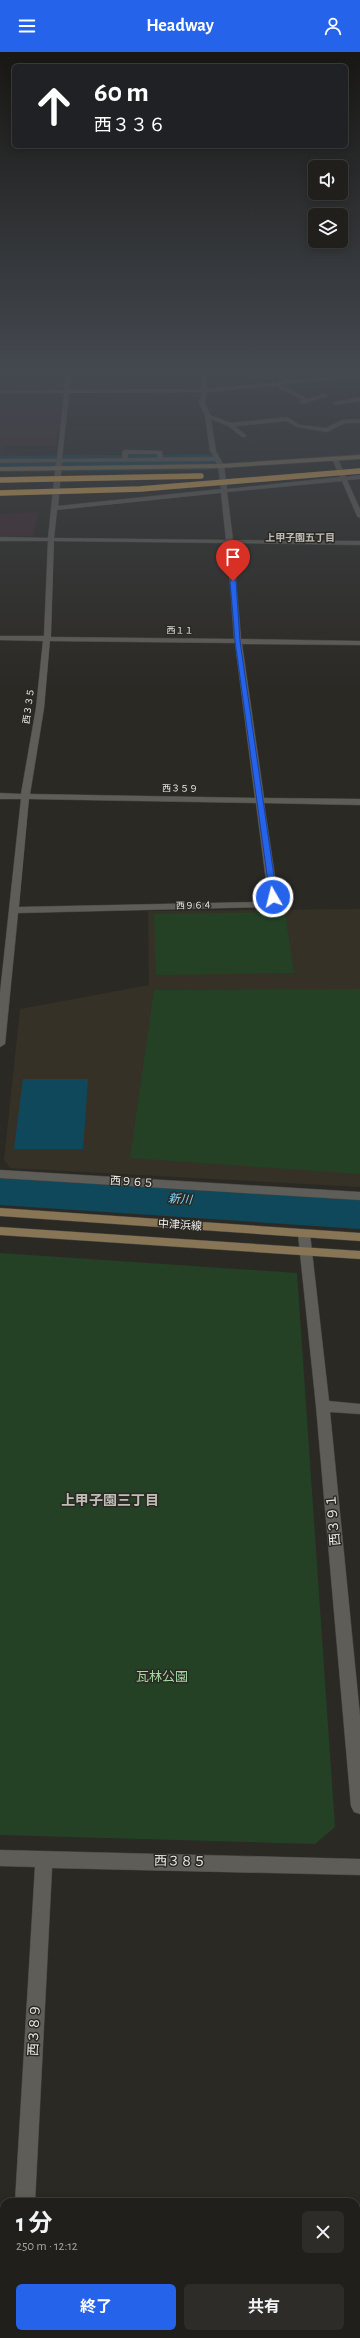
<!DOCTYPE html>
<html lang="ja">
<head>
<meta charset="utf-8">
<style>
	:root { --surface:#201f1b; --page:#2d2c28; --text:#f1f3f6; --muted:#a2a2a3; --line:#3d3d3a; --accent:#2563eb }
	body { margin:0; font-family:"Alegreya Sans","Noto Sans JP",sans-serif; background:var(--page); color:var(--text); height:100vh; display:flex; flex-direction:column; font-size:15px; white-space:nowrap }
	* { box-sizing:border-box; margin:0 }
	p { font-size:13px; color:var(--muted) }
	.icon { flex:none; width:22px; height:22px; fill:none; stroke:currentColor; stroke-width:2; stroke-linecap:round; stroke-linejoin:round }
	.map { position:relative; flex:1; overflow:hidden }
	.panel { position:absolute; left:0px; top:2146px; width:360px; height:140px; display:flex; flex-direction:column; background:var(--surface); border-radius:12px 12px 0 0; box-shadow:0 2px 10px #0003,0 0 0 1px var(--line) }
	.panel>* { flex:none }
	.banner { position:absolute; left:12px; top:12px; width:336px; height:84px; border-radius:6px; box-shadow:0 2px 10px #0003,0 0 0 1px var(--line); background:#202124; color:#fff; overflow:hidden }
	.buttons { position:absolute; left:308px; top:108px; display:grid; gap:8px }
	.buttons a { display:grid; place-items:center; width:40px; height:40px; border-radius:6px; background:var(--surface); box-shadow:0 2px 10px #0003,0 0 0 1px var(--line); font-size:20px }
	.pin { position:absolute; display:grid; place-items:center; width:34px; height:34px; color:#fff; margin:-41px -17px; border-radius:50% 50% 50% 0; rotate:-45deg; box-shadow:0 0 4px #0007 }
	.pin .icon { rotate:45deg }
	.me { position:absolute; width:44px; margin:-22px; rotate:352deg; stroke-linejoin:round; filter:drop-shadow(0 0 3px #0008) }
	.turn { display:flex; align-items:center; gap:14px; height:84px; padding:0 16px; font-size:18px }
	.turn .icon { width:52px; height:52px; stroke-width:2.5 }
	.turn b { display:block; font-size:28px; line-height:34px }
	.round { display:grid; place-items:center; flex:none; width:42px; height:42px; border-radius:6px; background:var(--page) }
	.headline { display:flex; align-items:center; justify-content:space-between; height:68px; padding:0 16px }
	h1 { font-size:24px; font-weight:700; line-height:30px }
	.primary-button { display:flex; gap:8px; margin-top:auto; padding:8px 16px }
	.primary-button a { flex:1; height:46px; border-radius:6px; background:var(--accent); color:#fff; font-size:16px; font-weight:700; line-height:46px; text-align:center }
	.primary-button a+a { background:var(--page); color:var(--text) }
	header { display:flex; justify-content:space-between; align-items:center; height:52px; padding:0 16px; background:var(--accent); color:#fff; font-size:18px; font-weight:700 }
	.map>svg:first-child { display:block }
	.industrial { fill:#3e2a2f }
	.built { fill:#353126 }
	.green { fill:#244125 }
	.water { fill:#10485b }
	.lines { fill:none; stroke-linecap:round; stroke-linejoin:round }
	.river { fill:#10485b; fill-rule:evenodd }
	.lane-casing { stroke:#474541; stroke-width:1 }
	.street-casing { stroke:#474541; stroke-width:1 }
	.secondary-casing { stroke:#474541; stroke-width:1 }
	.lane { fill:#5f5d57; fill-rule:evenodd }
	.street { fill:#5f5d57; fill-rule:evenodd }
	.secondary { fill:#877556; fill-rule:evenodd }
	.highway-bridge-casing { stroke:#474541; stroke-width:6; stroke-linecap:butt }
	.highway-bridge { stroke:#e4ad54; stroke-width:5.5 }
	.route { fill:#2563eb; stroke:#184099 }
	.labels { text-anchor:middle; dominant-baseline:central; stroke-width:3; stroke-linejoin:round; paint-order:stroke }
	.far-street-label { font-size:9px; fill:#ebeae7; stroke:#2b2924 }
	.far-neighbourhood-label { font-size:10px; font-weight:bold; fill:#c0bdb8; stroke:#2b2924 }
	.street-label { font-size:11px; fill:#ebeae7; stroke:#2b2924 }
	.water-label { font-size:12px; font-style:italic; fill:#7ed2f4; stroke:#2b2924 }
	.near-street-label { font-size:13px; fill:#ebeae7; stroke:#2b2924 }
	.near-park-label { font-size:13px; fill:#a4daa3; stroke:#2b2924 }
	.near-neighbourhood-label { font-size:14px; font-weight:bold; fill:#c0bdb8; stroke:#2b2924 }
</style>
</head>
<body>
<header><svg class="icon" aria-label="menu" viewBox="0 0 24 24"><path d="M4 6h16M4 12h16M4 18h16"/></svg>Headway<svg class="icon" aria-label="person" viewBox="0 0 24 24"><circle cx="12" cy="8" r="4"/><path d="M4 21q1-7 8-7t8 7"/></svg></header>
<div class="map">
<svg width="360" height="2286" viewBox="0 0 360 2286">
	<rect width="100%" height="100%" fill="#2b2924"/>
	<g class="industrial">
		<polygon points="61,354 56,393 7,393 5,401 20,401 19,404 9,404 8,406 0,404 0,355"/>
		<polygon points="38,460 33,484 0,484 0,462"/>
	</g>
	<polygon class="built" points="360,857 360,1135 10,1116 4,1108 20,957 149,933 148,859"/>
	<g class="green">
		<polygon points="285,860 294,921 156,923 154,862"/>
		<polygon points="360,937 360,1122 130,1106 154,938"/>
		<polygon points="0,1201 297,1221 335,1775 315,1792 0,1783"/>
	</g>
	<polygon class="water" points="23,1027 88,1027 83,1097 14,1097"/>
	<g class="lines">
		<g class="river">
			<polygon points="208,402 217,404 221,410 217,416 208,418 0,420 0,404"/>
			<polygon points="0,1119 360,1141 360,1177 0,1153"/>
		</g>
		<g class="lane-casing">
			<g id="lane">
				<polygon points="269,318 274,318 293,330 289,331"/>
				<polygon points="228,372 232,372 246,383 246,385 242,385 228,374"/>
				<polygon points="125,398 162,399 163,408 158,409 157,402 128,402 128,408 123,409 122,400"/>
			</g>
		</g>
		<g class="street-casing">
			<g id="street">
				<path d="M 71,318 L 69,338 L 202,337 L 202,318 L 206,318 L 207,337 L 360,322 L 360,324 L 281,333 L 308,347 L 325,342 L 328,344 L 302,352 L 299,350 L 303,348 L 275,334 L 207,340 L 205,351 L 210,363 L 231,371 L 287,365 L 300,373 L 326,376 L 342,368 L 360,367 L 360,371 L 345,371 L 327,380 L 297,375 L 286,369 L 230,375 L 211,367 L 216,399 L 224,414 L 227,437 L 340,425 L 332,407 L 335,405 L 338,407 L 346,425 L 360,423 L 360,427 L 347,428 L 360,457 L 360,466 L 357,464 L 342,429 L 227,440 L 233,488 L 360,489 L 360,493 L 233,491 L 241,587 L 360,589 L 360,593 L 242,592 L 264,746 L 360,747 L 360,753 L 264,751 L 278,845 L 265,855 L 18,861 L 5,992 L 0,995 L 0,941 L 21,747 L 0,747 L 0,741 L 21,742 L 36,656 L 43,589 L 0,588 L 0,584 L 44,584 L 48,489 L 0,489 L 0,485 L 48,486 L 56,410 L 0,411 L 0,407 L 57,407 L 64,341 L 0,341 L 0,339 L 64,338 L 66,321 L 17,321 L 0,324 L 0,322 L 17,319 ZM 202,340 L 199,351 L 205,364 L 210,399 L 214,405 L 62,407 L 69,341 ZM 215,409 L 218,414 L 221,437 L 58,454 L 62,410 ZM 221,441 L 226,488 L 54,486 L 57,458 ZM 54,489 L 227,491 L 234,587 L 51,585 ZM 50,589 L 235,591 L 255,746 L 30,742 L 44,656 ZM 29,747 L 256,751 L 268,844 L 260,850 L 19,855 Z"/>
				<polygon points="360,345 360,349 335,353 332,351"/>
				<polygon points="0,1118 360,1140 360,1148 0,1126"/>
				<polygon points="304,1178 310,1182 329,1349 360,1352 360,1362 330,1360 360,1664 360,1762 354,1760 351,1754 316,1354 298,1182"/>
				<polygon points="0,1798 360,1807 360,1823 52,1816 35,2150 15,2150 35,1815 0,1814"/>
				<rect x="7" y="2282" width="22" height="4"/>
			</g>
		</g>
		<g class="secondary-casing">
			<g id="secondary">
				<polygon points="360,403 360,407 221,416 0,419 0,415 221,412"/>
				<polygon points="0,1156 360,1181 360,1189 0,1164"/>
				<polygon points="0,1175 360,1199 360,1207 0,1183"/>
			</g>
		</g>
		<use href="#lane" class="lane"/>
		<use href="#street" class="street"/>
		<use href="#secondary" class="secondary"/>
		<g class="highway-bridge-casing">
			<g id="highway-bridge">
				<polyline points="0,428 201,424"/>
				<polyline points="0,441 140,437 360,419"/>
			</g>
		</g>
		<use href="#highway-bridge" class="highway-bridge"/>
	</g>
	<linearGradient id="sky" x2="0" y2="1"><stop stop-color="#181714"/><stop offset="0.5" stop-color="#444950"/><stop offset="1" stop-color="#444950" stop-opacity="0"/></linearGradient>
	<rect width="360" height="638" fill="url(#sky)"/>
	<polygon class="route" points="233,527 236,529 240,589 277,845 273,847 270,845 235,589 230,529"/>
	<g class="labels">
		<g class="far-street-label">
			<text transform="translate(180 579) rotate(1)">西１１</text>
			<text transform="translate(29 654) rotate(-82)">西３３５</text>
			<text transform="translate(180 737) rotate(1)">西３５９</text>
			<text transform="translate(194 854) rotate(-1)">西９６４</text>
		</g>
		<g class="far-neighbourhood-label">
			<text x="300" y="486">上甲子園五丁目</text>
		</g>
		<g class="street-label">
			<text transform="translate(132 1130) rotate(4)">西９６５</text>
			<text transform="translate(180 1173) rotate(4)">中津浜線</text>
		</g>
		<g class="water-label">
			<text transform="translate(180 1147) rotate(4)">新川</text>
		</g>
		<g class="near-street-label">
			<text transform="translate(334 1468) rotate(-95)">西３９１</text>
			<text transform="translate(180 1810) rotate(1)">西３８５</text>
			<text transform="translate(35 1978) rotate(-87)">西３８９</text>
		</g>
		<g class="near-park-label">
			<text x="162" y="1625">瓦林公園</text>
		</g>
		<g class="near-neighbourhood-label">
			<text x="110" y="1449">上甲子園三丁目</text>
		</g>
	</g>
</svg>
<div class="buttons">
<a><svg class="icon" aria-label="sound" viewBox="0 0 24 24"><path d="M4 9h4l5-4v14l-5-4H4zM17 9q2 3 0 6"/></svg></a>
<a><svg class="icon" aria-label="layers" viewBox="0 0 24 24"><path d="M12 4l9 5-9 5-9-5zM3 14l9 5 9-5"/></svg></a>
</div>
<div class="pin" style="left:233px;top:529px;background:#d93025"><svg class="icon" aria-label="arrive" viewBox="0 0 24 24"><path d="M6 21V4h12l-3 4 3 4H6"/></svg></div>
<svg class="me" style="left:273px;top:845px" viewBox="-20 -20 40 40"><circle r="17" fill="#2563eb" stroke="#fff" stroke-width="3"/><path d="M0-11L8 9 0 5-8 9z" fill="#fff"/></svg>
<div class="banner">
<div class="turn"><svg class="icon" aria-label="ahead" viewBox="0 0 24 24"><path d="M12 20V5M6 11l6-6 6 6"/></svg><div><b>60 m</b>西３３６</div></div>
</div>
<section class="panel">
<div class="headline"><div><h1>1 分</h1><p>250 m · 12:12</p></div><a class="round"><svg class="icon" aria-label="close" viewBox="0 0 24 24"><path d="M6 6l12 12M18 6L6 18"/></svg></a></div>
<div class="primary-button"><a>終了</a><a>共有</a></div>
</section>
</div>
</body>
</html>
